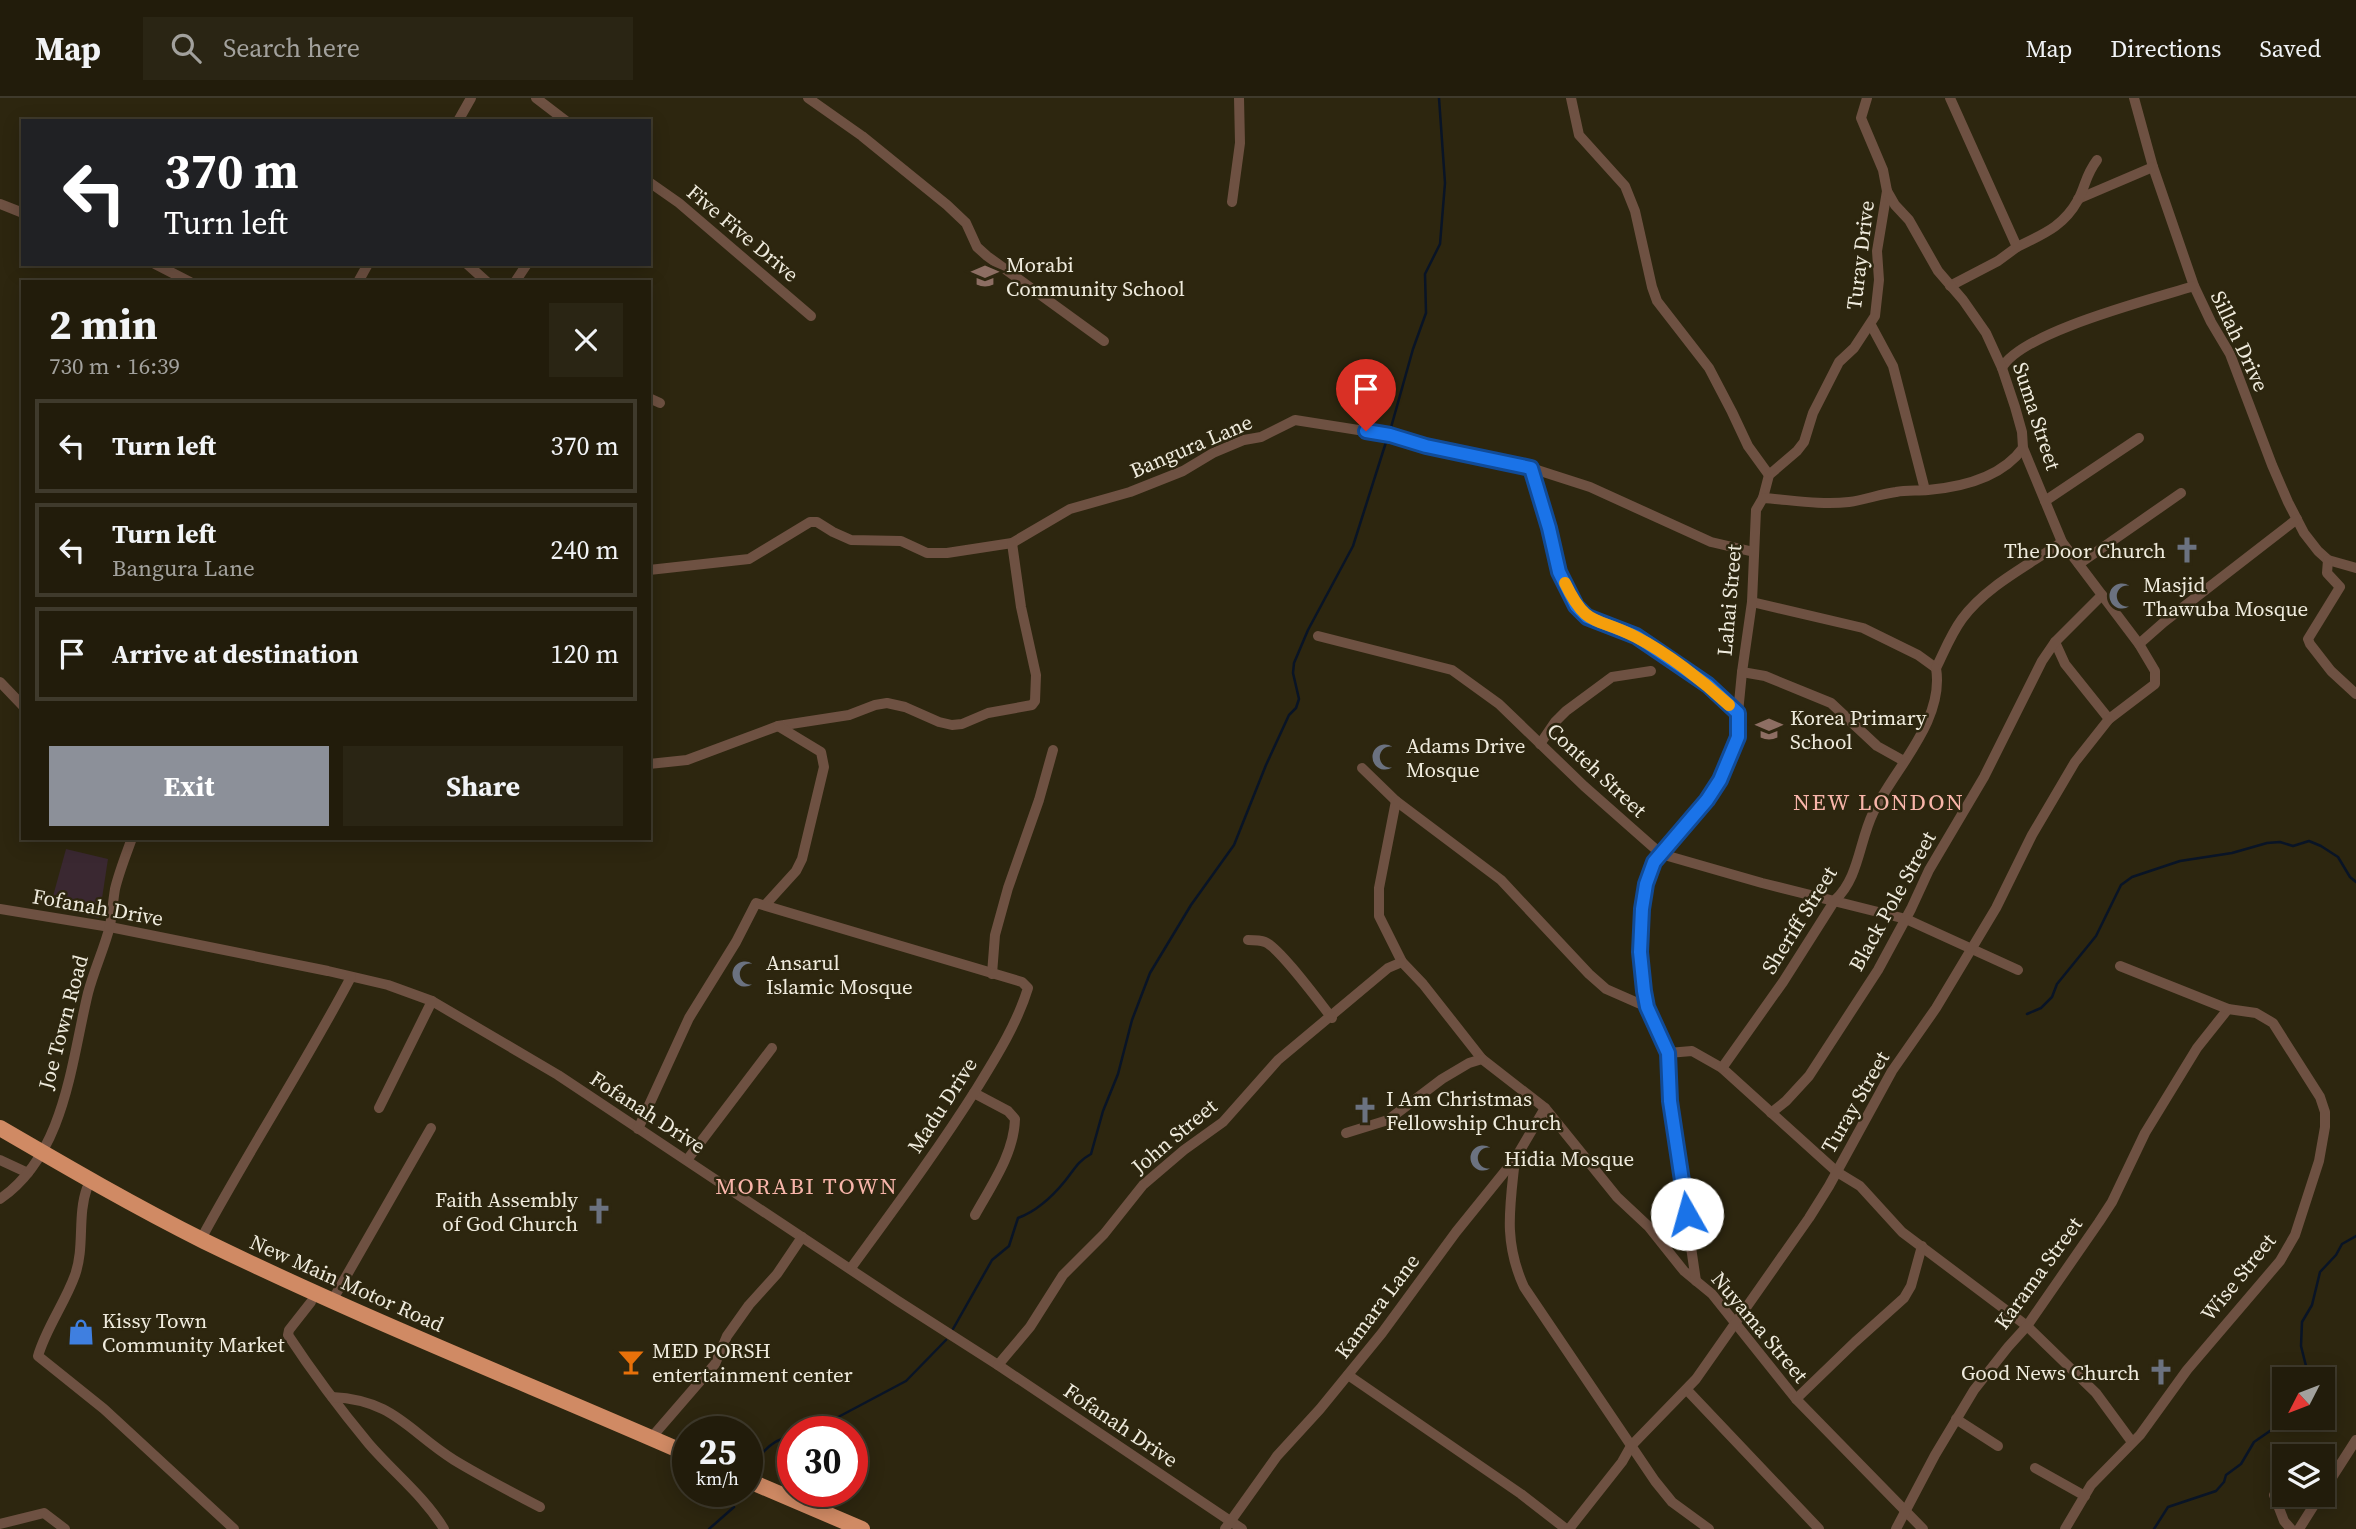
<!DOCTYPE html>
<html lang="en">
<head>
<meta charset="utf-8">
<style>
	:root { --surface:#221c0b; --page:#2a2514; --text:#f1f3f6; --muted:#a2a19d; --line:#3f3a2c; --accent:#8c9099 }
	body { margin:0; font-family:"Source Serif 4",serif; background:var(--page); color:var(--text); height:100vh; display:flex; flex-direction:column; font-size:26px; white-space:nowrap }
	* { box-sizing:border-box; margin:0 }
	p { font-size:23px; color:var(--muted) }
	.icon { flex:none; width:38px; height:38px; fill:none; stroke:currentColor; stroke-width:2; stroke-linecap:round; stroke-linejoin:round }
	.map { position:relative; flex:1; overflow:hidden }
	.side { position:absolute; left:21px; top:182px; width:630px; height:560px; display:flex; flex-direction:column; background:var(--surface); border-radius:0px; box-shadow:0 4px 18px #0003,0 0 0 2px var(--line) }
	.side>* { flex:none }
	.top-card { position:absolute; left:21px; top:21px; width:630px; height:147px; border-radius:0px; box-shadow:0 4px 18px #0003,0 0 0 2px var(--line); background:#202124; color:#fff; overflow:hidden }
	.needle { width:46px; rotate:228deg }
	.buttons { position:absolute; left:2272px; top:1269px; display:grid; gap:14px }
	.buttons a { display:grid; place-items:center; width:63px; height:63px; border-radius:0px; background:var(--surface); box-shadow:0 4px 18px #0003,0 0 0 2px var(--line); font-size:35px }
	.speed { position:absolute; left:672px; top:1318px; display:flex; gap:14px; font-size:35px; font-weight:700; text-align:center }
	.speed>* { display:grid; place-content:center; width:91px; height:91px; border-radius:50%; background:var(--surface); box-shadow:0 4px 18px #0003,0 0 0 2px var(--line); line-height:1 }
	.speed small { font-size:18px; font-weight:400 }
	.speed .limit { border:10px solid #d22; background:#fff; color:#111 }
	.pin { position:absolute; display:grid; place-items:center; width:60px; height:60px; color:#fff; margin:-72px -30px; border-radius:50% 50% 50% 0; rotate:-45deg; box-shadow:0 0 7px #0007 }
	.pin .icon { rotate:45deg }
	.me { position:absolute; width:77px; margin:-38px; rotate:353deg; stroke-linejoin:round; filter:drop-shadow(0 0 5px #0008) }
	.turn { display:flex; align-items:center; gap:24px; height:147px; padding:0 28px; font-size:32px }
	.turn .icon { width:91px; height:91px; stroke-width:2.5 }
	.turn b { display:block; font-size:49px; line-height:60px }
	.round { display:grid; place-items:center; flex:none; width:74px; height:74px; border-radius:0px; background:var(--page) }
	.summary { display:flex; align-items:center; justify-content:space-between; height:119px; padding:0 28px }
	h1 { font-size:42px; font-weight:700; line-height:52px }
	.cta { display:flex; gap:14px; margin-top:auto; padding:14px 28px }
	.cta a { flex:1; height:80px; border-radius:0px; background:var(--accent); color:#fff; font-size:28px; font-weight:700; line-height:80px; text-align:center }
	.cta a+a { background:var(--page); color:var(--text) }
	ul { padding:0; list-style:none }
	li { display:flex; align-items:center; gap:21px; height:94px; margin:0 14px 10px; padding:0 14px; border:4px solid var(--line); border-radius:0px }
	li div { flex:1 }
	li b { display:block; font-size:26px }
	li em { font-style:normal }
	header { display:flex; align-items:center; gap:42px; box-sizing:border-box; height:98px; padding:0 35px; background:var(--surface); border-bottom:2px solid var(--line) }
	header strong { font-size:33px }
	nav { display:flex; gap:38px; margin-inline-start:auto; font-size:24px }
	.search { width:490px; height:63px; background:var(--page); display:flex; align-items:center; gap:18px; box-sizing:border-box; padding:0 24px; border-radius:0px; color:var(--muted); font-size:26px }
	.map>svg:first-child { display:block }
	.education { fill:#3a2831 }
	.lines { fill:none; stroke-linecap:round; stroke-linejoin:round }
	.stream { stroke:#091426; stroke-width:2.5 }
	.minor { stroke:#6e5142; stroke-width:10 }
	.highway { stroke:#d08a64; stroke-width:16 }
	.route-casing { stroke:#114b97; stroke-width:18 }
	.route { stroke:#1a73e8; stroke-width:12 }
	.slow { stroke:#f59e0b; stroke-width:12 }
	.labels { text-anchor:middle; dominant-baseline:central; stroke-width:5; stroke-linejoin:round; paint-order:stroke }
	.street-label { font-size:21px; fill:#efebdd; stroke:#2d260f }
	.poi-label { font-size:21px; fill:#efebdd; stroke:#2d260f; text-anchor:start }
	.neighbourhood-label { font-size:23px; letter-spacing:2px; fill:#f8b5aa; stroke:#2d260f }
</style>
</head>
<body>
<header>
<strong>Map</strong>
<div class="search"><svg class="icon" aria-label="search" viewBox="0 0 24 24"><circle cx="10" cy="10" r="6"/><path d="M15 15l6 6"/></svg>Search here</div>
<nav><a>Map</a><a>Directions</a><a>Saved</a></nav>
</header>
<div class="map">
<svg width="2356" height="1431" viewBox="0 0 2356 1431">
	<rect width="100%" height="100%" fill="#2d260f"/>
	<polygon class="education" points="66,751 108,761 99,820 50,809"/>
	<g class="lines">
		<g class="stream">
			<polyline points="1390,333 1413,251 1426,215 1425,176 1440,146 1445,85 1439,0"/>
			<polyline points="2027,916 2041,910 2052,899 2057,886 2096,838 2121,787 2132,779 2180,763 2232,755 2267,745 2280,744 2293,748 2309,743 2321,748 2338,759 2350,779 2356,784"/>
			<path d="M 953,1231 L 992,1162 L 1009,1148 L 1018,1120 C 1037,1113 1052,1099 1065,1083 C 1074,1072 1078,1063 1091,1056 L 1103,1013 L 1118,976 L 1132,922 L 1150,875 L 1191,807 L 1234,747 L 1266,667 L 1289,617 L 1296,610 L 1299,601 L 1293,575 L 1294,565 L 1308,532 L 1353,448 L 1387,341"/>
			<polyline points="2299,1281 2306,1268 2301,1248 2302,1224 2312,1207 2320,1174 2336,1157 2342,1146 2356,1138"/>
			<polyline points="810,1334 906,1283 946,1242"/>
			<path d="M 753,1368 C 762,1353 774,1340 793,1338"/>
			<polyline points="709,1431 734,1409"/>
			<polyline points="2154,1431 2168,1409 2216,1393 2224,1384 2226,1377 2241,1366 2254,1344 2280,1326 2284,1320"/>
		</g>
		<g class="minor">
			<polyline points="536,0 566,23"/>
			<polyline points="808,0 862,38 947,107 966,125 977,149 987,158 1104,243"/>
			<polyline points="1571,0 1579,37 1625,88 1635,113 1652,189 1657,203 1709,270 1732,314 1748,348 1769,377"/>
			<polyline points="2134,0 2153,69 2194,188 2211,224 2230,256 2272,367 2288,404 2304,435 2318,453 2328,462 2356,470"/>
			<polyline points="458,23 471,0"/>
			<polyline points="649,84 679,105 811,218"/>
			<polyline points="2078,101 2153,69"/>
			<polyline points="1232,104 1240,45 1239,0"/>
			<polyline points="0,106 23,115"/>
			<path d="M 2017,149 C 2043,136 2063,129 2078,102 C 2086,87 2085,78 2097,62"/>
			<polyline points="155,166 190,184"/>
			<polyline points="467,166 487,184"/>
			<polyline points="358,184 368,166"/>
			<polyline points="515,184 527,166"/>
			<polyline points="1950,188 1998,163 2017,149 1950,0"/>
			<polyline points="1871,227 1893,268 1925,392"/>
			<path d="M 2002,270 C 2021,234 2153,201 2194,188"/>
			<polyline points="649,300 660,305"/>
			<polyline points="1531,370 1549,430 1559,473 1576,508 1587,519 1636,538 1708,587 1738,615"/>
			<polyline points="1763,400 1769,377 1797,353 1804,344 1813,315 1839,264 1854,250 1875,218 1879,182 1877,153 1887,93"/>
			<polyline points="2045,403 2139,340"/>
			<polyline points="2328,462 2327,475 2340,489 2308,541 2310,546 2331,573 2356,596"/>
			<polyline points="2079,466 2181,395"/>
			<polyline points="649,472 749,461 810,424 817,424 833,434 851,442 901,443 927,455 947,455 1012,445 1070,411 1130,394 1183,373 1213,355 1244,342 1261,339 1295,322 1390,337 1426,348 1531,370 1590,389 1711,444 1754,454"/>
			<polyline points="1752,504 1863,530 1918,557 1936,570"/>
			<polyline points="1318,538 1452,572 1499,606 1584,688 1661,756 1762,785 1906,821 2018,872"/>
			<polyline points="2055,544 2065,566 2109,621"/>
			<polyline points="2139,546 2164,524 2297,421"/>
			<path d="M 1936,570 C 1944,554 1951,536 1962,521 C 1986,488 2029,467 2062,444"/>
			<polyline points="1742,574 1765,578 1831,605 1877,648 1904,663"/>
			<polyline points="0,584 23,608"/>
			<polyline points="1540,646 1555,624 1566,613 1612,579 1651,573"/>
			<polyline points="649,666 687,662 778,628 849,617 875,607 887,605 905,609 939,624 952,627 962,626 988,615 1032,607 1035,603 1036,577 1021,509 1012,445"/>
			<polyline points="1362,670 1396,703 1501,782 1589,876 1606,891 1647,909"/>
			<polyline points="1396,703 1379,790 1379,818 1402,864 1423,886 1482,961 1545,1010 1617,1099 1648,1128 1684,1173 1712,1196 1796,1301 1923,1431"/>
			<polyline points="766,806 796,773 802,761 824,669 821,654 778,628"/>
			<polyline points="0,811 110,829 328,873 388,887 432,903 558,977 898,1203 998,1267 1242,1431"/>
			<path d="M 1248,842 C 1253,842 1260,842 1265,844 C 1279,849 1320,905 1332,920"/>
			<polyline points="992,876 995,837 1008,790 1039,702 1053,652"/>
			<polyline points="1668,955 1692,953 1722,970 1837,1074 1860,1088 1902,1134 2027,1228 2096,1295 2132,1344"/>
			<path d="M 1722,970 L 1783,884 L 1835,802 C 1859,780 1859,744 1873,715 C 1894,671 1945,623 1936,570"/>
			<path d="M 974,995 L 1008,1013 L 1015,1021 C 1014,1056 991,1088 975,1117"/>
			<polyline points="379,1010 432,903"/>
			<polyline points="1771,1015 1786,1003 1809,978 1878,872 1911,811 1929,772 1984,679 2042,563 2055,544 2102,497"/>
			<path d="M 638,1031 L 689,920 L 736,844 L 756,805 L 1022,884 L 1028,890 C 1017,926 996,959 977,990 C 938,1052 894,1111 851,1170"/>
			<polyline points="1346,1035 1388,1022 1442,981 1469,965 1482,961"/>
			<path d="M 1515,1061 C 1510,1109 1503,1143 1524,1189 L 1655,1383 L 1672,1404 L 1709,1431"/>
			<polyline points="0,1062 28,1075"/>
			<polyline points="687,1062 772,950"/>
			<path d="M 87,1090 C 77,1118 85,1149 75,1177 C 65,1205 46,1230 38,1258 L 104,1311 L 234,1431"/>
			<path d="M 0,1101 C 65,1056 71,965 88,895 C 94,872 104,851 110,828 C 112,816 113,803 115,791 C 119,774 126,757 132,740"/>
			<path d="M 201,1141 C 249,1052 304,968 351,879"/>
			<path d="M 1696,1183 L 1672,1020 L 1668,987 L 1668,955 L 1647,909 L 1644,893 L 1640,854 L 1642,811 L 1646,786 L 1654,764 L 1707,702 L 1720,682 L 1738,640 L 1738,615 L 1742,574 L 1752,504 L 1756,412 L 1763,400 C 1792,402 1820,407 1849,404 C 1865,402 1880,396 1896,394 C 1906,392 1917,393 1928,392 C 1962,389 2002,379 2023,350"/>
			<polyline points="332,1203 431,1030"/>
			<path d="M 311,1204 L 289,1232 L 288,1237 C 313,1275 340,1311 369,1346 C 394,1375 424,1398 444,1431"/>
			<polyline points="998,1267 1030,1229 1063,1177 1104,1136 1143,1087 1184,1052 1223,1024 1278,962 1388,870 1402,864"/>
			<polyline points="1348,1277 1521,1396 1566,1431"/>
			<polyline points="1687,1292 1819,1431"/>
			<path d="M 332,1299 C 394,1302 408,1333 454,1362 C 482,1379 511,1394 540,1409"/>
			<polyline points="1796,1301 1855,1244 1904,1200 1911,1188 1922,1148"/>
			<polyline points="1956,1321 1998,1348"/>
			<polyline points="651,1340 715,1266 727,1238 749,1207 777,1176 802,1139"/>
			<polyline points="2035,1370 2085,1398"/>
			<polyline points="2322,1395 2356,1342"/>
			<polyline points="2274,1397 2284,1423 2291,1431"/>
			<polyline points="0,1426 44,1415 65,1431"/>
			<polyline points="1225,1431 1277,1358 1320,1311 1382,1235 1456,1134 1515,1061 1545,1010"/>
			<polyline points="1569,1431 1622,1364 1631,1348 1696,1281 1809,1120 1829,1088 1892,973 1936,910 1996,810 2032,737 2075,664 2109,621 2155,586 2155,573 2139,546 2062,444 2023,350 2022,334 2015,309 2002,270 1986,235 1963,202 1938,173 1909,122 1895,107 1887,93 1883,72 1861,20 1867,0"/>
			<polyline points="1896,1431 1935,1357 1974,1292 2008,1249 2027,1228 2099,1124 2112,1104 2145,1035 2197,950 2228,911"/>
			<polyline points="2065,1431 2091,1387 2140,1337 2187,1272 2280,1163 2295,1137 2319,1063 2325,1029 2325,1014 2320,999 2273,925 2256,915 2228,911 2120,868"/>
			<polyline points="2299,1431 2321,1396"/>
		</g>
		<g class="highway">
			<path d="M 0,1030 C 67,1069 134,1108 204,1143 C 362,1220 526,1285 688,1356"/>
			<polyline points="747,1382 862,1431"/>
		</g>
	</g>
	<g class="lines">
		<g class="route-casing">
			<polyline id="route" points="1366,333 1390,337 1426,348 1531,370 1549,430 1559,474 1576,508 1587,519 1636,538 1708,587 1738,615 1738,639 1720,682 1707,702 1654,764 1646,786 1642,811 1640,854 1644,893 1647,909 1668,955 1670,1003 1687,1116"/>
		</g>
		<use href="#route" class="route"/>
		<path class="slow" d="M 1565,485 C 1587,531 1596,518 1636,539 C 1667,555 1703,583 1729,607"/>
	</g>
	<defs>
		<g id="school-bare" transform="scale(2.1)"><path d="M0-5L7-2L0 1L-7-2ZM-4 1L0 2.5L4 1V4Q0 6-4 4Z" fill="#8d6e63" stroke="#2d260f" stroke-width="2.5" paint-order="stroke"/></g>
		<g id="church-bare" transform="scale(2.1)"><path d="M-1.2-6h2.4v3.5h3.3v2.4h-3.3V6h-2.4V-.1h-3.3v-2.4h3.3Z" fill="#6b7280" stroke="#2d260f" stroke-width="2.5" paint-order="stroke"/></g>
		<g id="mosque-bare" transform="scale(2.1)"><path d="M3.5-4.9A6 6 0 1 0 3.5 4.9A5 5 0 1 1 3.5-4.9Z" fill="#6b7280" stroke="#2d260f" stroke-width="2.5" paint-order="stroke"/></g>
		<g id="shop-bare" transform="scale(2.1)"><path d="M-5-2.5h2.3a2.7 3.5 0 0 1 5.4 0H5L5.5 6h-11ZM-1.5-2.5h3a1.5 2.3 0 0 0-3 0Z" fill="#3f7fe0" stroke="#2d260f" stroke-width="2.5" paint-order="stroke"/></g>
		<g id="bar-bare" transform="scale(2.1)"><path d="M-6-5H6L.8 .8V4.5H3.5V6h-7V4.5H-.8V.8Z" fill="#e8710a" stroke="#2d260f" stroke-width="2.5" paint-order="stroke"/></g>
	</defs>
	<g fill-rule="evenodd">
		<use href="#school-bare" x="985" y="178"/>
		<use href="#church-bare" x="2187" y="452"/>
		<use href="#mosque-bare" x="2122" y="498"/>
		<use href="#school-bare" x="1769" y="631"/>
		<use href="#mosque-bare" x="1385" y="659"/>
		<use href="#mosque-bare" x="745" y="876"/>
		<use href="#church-bare" x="1365" y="1012"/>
		<use href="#mosque-bare" x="1483" y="1060"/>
		<use href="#church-bare" x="599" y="1113"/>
		<use href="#shop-bare" x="81" y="1234"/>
		<use href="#bar-bare" x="631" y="1264"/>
		<use href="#church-bare" x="2161" y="1274"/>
	</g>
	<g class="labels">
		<g class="street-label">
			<text transform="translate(743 135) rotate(40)">Five Five Drive</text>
			<text transform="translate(1860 157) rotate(-83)">Turay Drive</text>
			<text transform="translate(2240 243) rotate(65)">Sillah Drive</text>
			<text transform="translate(2037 318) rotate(72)">Suma Street</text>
			<text transform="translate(1191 348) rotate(-23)">Bangura Lane</text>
			<text transform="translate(1729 502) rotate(-85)">Lahai Street</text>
			<text transform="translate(1597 672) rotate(43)">Conteh Street</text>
			<text transform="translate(1892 803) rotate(-61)">Black Pole Street</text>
			<text transform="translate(98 809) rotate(10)">Fofanah Drive</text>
			<text transform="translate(1799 822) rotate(-58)">Sheriff Street</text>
			<text transform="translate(63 924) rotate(-75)">Joe Town Road</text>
			<text transform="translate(1855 1004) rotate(-60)">Turay Street</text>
			<text transform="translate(942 1007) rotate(-57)">Madu Drive</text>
			<text transform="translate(648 1014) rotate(33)">Fofanah Drive</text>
			<text transform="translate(1174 1038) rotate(-40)">John Street</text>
			<text transform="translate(2038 1175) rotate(-54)">Karama Street</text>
			<text transform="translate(2238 1179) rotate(-51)">Wise Street</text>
			<text transform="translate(347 1185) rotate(24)">New Main Motor Road</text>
			<text transform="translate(1377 1208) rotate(-53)">Kamara Lane</text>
			<text transform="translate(1760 1229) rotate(50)">Nuyama Street</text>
			<text transform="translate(1121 1327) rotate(34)">Fofanah Drive</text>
		</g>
		<g class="poi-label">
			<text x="1006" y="166">Morabi<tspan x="1006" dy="24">Community School</tspan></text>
			<text x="2166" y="452" text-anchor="end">The Door Church</text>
			<text x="2143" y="486">Masjid<tspan x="2143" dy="24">Thawuba Mosque</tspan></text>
			<text x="1790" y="619">Korea Primary<tspan x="1790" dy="24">School</tspan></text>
			<text x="1406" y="647">Adams Drive<tspan x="1406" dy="24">Mosque</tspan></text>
			<text x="766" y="864">Ansarul<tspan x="766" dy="24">Islamic Mosque</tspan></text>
			<text x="1386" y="1000">I Am Christmas<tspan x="1386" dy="24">Fellowship Church</tspan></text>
			<text x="1504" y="1060">Hidia Mosque</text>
			<text x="578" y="1101" text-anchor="end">Faith Assembly<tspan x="578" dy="24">of God Church</tspan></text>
			<text x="102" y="1222">Kissy Town<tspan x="102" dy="24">Community Market</tspan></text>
			<text x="652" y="1252">MED PORSH<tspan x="652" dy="24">entertainment center</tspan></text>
			<text x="2140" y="1274" text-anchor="end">Good News Church</text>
		</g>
		<g class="neighbourhood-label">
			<text x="1879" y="704">NEW LONDON</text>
			<text x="807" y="1088">MORABI TOWN</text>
		</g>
	</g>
</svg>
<div class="buttons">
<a><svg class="needle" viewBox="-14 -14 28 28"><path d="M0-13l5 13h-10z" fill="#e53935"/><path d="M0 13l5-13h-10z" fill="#a2a19d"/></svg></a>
<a><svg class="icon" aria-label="layers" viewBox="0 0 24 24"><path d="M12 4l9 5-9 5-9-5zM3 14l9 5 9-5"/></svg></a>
</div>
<div class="speed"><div>25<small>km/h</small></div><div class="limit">30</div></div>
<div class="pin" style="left:1366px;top:333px;background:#d93025"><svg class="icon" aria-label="arrive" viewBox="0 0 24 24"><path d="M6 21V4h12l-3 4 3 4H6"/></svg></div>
<svg class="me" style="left:1687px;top:1116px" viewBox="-20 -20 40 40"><circle r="19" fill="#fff"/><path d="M0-13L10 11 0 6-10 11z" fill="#1a73e8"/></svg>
<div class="top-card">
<div class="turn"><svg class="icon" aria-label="left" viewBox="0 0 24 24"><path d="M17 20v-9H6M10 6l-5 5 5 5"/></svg><div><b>370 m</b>Turn left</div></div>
</div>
<section class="side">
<div class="summary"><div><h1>2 min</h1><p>730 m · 16:39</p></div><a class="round"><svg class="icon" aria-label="close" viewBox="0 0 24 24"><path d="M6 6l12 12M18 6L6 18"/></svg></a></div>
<ul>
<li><svg class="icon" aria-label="left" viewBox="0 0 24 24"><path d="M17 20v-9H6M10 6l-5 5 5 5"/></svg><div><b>Turn left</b></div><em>370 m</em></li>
<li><svg class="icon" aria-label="left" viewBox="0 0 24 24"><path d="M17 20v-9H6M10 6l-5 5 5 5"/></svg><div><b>Turn left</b><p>Bangura Lane</p></div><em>240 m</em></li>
<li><svg class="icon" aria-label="arrive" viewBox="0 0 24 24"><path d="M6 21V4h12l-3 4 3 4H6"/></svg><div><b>Arrive at destination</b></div><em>120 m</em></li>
</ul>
<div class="cta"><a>Exit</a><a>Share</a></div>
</section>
</div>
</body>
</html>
